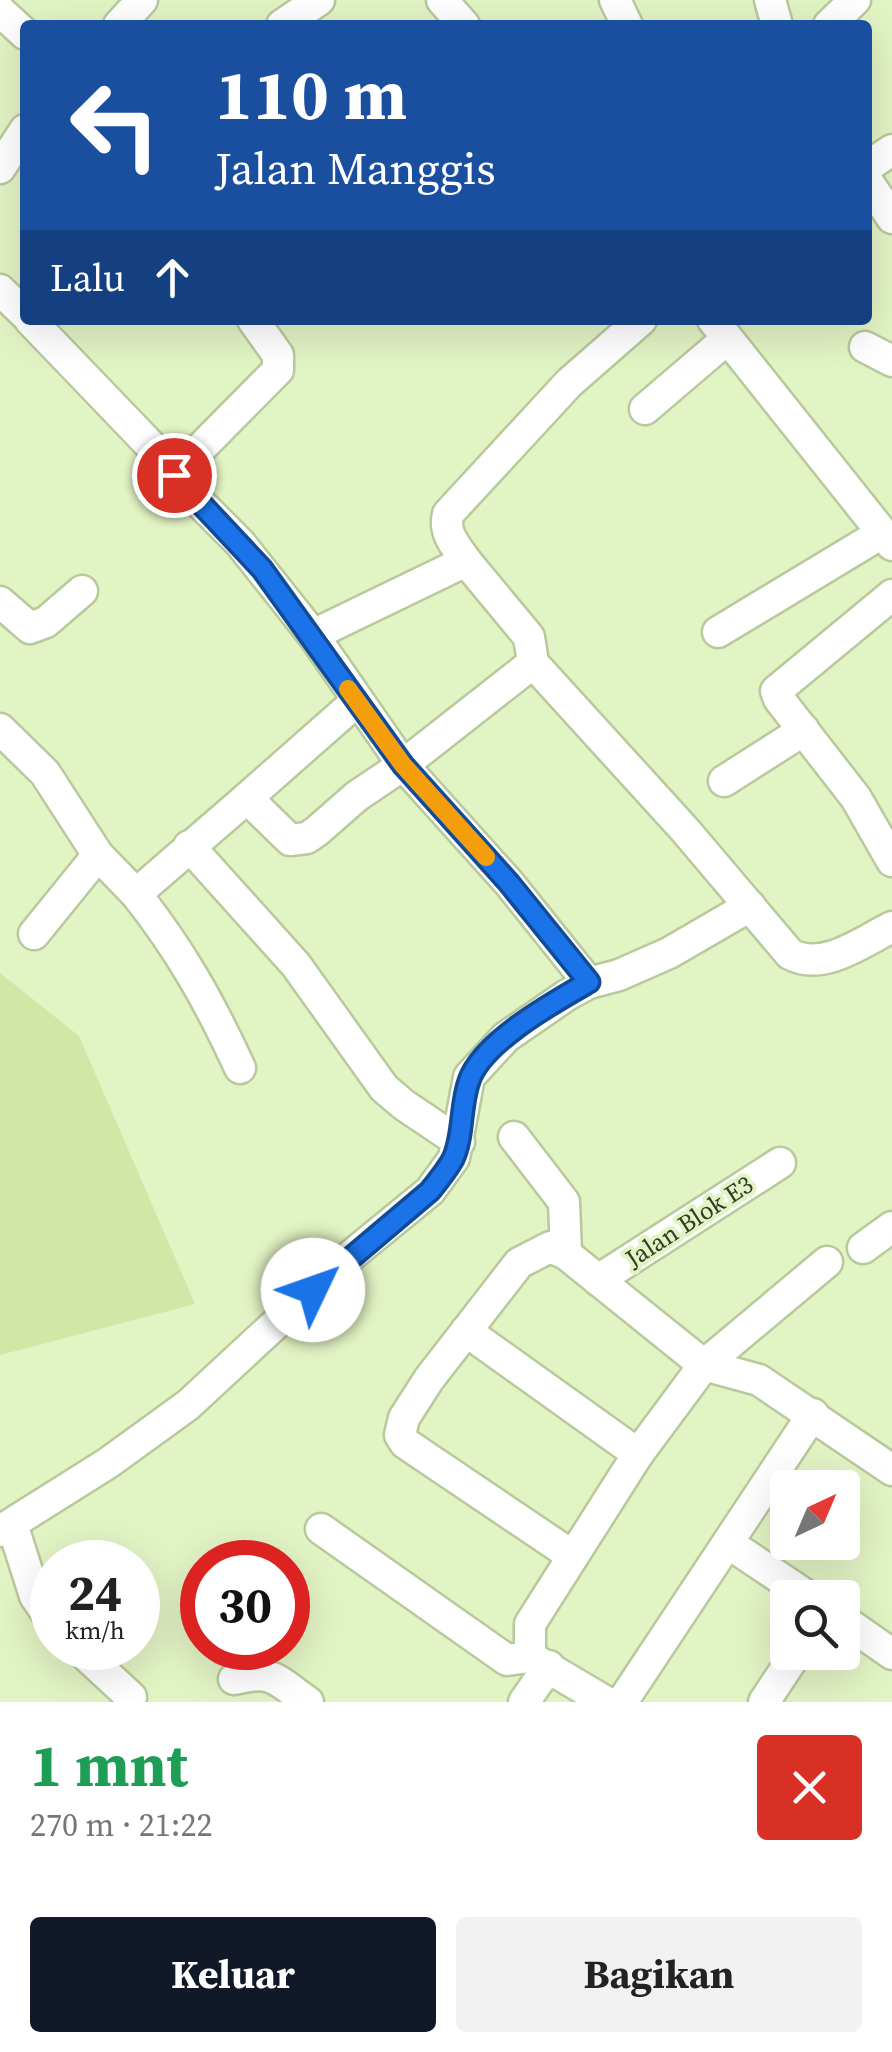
<!DOCTYPE html>
<html lang="id">
<head>
<meta charset="utf-8">
<style>
	:root { --surface:#fff; --page:#f2f2f2; --text:#222; --muted:#767676; --accent:#111827 }
	body { margin:0; font-family:"Source Serif 4",serif; background:var(--page); color:var(--text); height:100vh; display:flex; flex-direction:column; font-size:38px; white-space:nowrap }
	* { box-sizing:border-box; margin:0 }
	p { font-size:32px; color:var(--muted) }
	.icon { flex:none; width:55px; height:55px; fill:none; stroke:currentColor; stroke-width:2; stroke-linecap:round; stroke-linejoin:round }
	.map { position:relative; height:1702px; overflow:hidden }
	.details { display:flex; flex-direction:column; background:var(--surface); flex:1 }
	.details>* { flex:none }
	.top-card { position:absolute; left:20px; top:20px; width:852px; height:305px; border-radius:10px; box-shadow:0 10px 40px #0002; background:#1a4fa0; color:#fff; overflow:hidden }
	.needle { width:65px; rotate:44deg }
	.buttons { position:absolute; left:770px; top:1470px; display:grid; gap:20px }
	.buttons a { display:grid; place-items:center; width:90px; height:90px; border-radius:10px; background:var(--surface); box-shadow:0 10px 40px #0002; font-size:50px }
	.speed { position:absolute; left:30px; top:1540px; display:flex; gap:20px; font-size:50px; font-weight:700; text-align:center }
	.speed>* { display:grid; place-content:center; width:130px; height:130px; border-radius:50%; background:var(--surface); box-shadow:0 10px 40px #0002; line-height:1 }
	.speed small { font-size:25px; font-weight:400 }
	.speed .limit { border:15px solid #d22; background:#fff; color:#111 }
	.pin { position:absolute; display:grid; place-items:center; width:85px; height:85px; color:#fff; margin:-42px; border:5px solid #fff; border-radius:50%; box-shadow:0 2px 10px #0007 }
	.me { position:absolute; width:110px; margin:-55px; rotate:48deg; stroke-linejoin:round; filter:drop-shadow(0 0 8px #0008) }
	.turn { display:flex; align-items:center; gap:35px; height:210px; padding:0 30px; font-size:45px }
	.turn .icon { width:130px; height:130px; stroke-width:2.5 }
	.turn b { display:block; font-size:70px; line-height:85px }
	.then { display:flex; align-items:center; height:95px; padding:0 30px; background:#0003; gap:20px; font-size:38px }
	.round { display:grid; place-items:center; flex:none; width:105px; height:105px; border-radius:10px; background:var(--page) }
	.overview { display:flex; align-items:center; justify-content:space-between; height:170px; padding:0 30px }
	h1 { font-size:60px; font-weight:700; line-height:75px; color:#1e9e55 }
	.action { display:flex; gap:20px; margin-top:auto; padding:20px 30px }
	.action a { flex:1; height:115px; border-radius:10px; background:var(--accent); color:#fff; font-size:40px; font-weight:700; line-height:115px; text-align:center }
	.action a+a { background:var(--page); color:var(--text) }
	.map>svg:first-child { display:block }
	.green { fill:#d0e7a6 }
	.lines { fill:none; stroke-linecap:round; stroke-linejoin:round }
	.minor-casing { stroke:#b8c99c; stroke-width:35 }
	.minor { stroke:#fff; stroke-width:30 }
	.route-casing { stroke:#114b97; stroke-width:25 }
	.route { stroke:#1a73e8; stroke-width:18 }
	.slow { stroke:#f59e0b; stroke-width:18 }
	.labels { text-anchor:middle; dominant-baseline:central; stroke-width:8; stroke-linejoin:round; paint-order:stroke }
	.street-label { font-size:25px; fill:#333a27; stroke:#e2f3c4 }
</style>
</head>
<body>
<div class="map">
<svg width="892" height="1702" viewBox="0 0 892 1702">
	<rect width="100%" height="100%" fill="#e2f3c4"/>
	<polygon class="green" points="0,973 79,1036 195,1304 0,1355"/>
	<g class="lines">
		<g class="minor-casing">
			<g id="minor">
				<polyline points="442,0 464,25"/>
				<polyline points="615,0 627,25"/>
				<polyline points="770,0 777,25"/>
				<polyline points="0,11 25,34"/>
				<polyline points="119,25 142,0"/>
				<polyline points="282,25 319,0"/>
				<polyline points="829,25 855,0"/>
				<polyline points="868,166 892,150"/>
				<polyline points="0,168 25,130"/>
				<polyline points="868,182 892,218"/>
				<polyline points="0,290 25,314"/>
				<polyline points="30,320 151,446 187,490 240,543 313,635 403,765 509,883 589,983"/>
				<polyline points="713,320 892,545"/>
				<polyline points="865,347 892,361"/>
				<polyline points="645,409 727,339"/>
				<polyline points="174,475 278,370 278,355 253,320"/>
				<path d="M 466,561 C 456,546 443,533 448,514 L 569,383 L 641,320"/>
				<polyline points="892,595 776,691 779,699 856,798 892,861"/>
				<polyline points="0,602 30,628 46,622 82,591"/>
				<polyline points="718,632 882,533"/>
				<path d="M 313,635 L 466,561 L 529,637 L 533,663 L 685,830 L 790,954 C 823,972 862,942 892,927"/>
				<polyline points="0,729 45,773 98,855 136,894 247,798 290,840 307,838 317,831 357,796 403,765 533,663"/>
				<polyline points="724,781 804,730"/>
				<polyline points="247,798 357,701"/>
				<polyline points="189,846 296,965 384,1088 404,1105 459,1142"/>
				<path d="M 136,894 C 181,951 210,1003 240,1068"/>
				<polyline points="34,934 98,855"/>
				<polyline points="514,1137 564,1202 566,1254"/>
				<polyline points="863,1248 892,1227"/>
				<polyline points="598,1280 780,1163"/>
				<polyline points="466,1331 638,1454 530,1624 530,1657"/>
				<polyline points="638,1454 704,1365 827,1262"/>
				<polyline points="12,1524 35,1596 52,1621"/>
				<polyline points="321,1529 507,1660 530,1657 606,1702"/>
				<polyline points="0,1531 108,1463 188,1405 337,1267 430,1191 454,1158 469,1077 506,1037 567,995 589,983 619,975 669,953 750,906"/>
				<polyline points="728,1543 810,1598"/>
				<polyline points="571,1555 405,1443 400,1435 404,1418 429,1379 519,1263 550,1247 566,1254 704,1365 759,1380 892,1470"/>
				<polyline points="842,1619 892,1654"/>
				<polyline points="78,1648 131,1697"/>
				<path d="M 234,1679 C 274,1669 276,1680 308,1702"/>
				<polyline points="524,1702 549,1666"/>
				<polyline points="622,1702 813,1414"/>
				<polyline points="764,1702 797,1652"/>
			</g>
		</g>
		<use href="#minor" class="minor"/>
	</g>
	<g class="lines">
		<g class="route-casing">
			<path id="route" d="M 174,475 L 262,569 L 403,765 L 509,883 L 589,982 C 554,1002 482,1042 469,1081 C 460,1106 464,1135 453,1159 C 447,1170 438,1181 430,1191 L 313,1290"/>
		</g>
		<use href="#route" class="route"/>
		<polyline class="slow" points="348,689 403,765 486,857"/>
	</g>
	<g class="labels">
		<g class="street-label">
			<text transform="translate(689 1221) rotate(-33)">Jalan Blok E3</text>
		</g>
	</g>
</svg>
<div class="buttons">
<a><svg class="needle" viewBox="-14 -14 28 28"><path d="M0-13l5 13h-10z" fill="#e53935"/><path d="M0 13l5-13h-10z" fill="#767676"/></svg></a>
<a><svg class="icon" aria-label="search" viewBox="0 0 24 24"><circle cx="10" cy="10" r="6"/><path d="M15 15l6 6"/></svg></a>
</div>
<div class="speed"><div>24<small>km/h</small></div><div class="limit">30</div></div>
<div class="pin" style="left:174px;top:475px;background:#d93025"><svg class="icon" aria-label="arrive" viewBox="0 0 24 24"><path d="M6 21V4h12l-3 4 3 4H6"/></svg></div>
<svg class="me" style="left:313px;top:1290px" viewBox="-20 -20 40 40"><circle r="19" fill="#fff"/><path d="M0-13L10 11 0 6-10 11z" fill="#1a73e8"/></svg>
<div class="top-card">
<div class="turn"><svg class="icon" aria-label="left" viewBox="0 0 24 24"><path d="M17 20v-9H6M10 6l-5 5 5 5"/></svg><div><b>110 m</b>Jalan Manggis</div></div>
<div class="then">Lalu<svg class="icon" aria-label="ahead" viewBox="0 0 24 24"><path d="M12 20V5M6 11l6-6 6 6"/></svg></div>
</div>
</div>
<section class="details">
<div class="overview"><div><h1>1 mnt</h1><p>270 m · 21:22</p></div><a class="round" style="background:#d93025;color:#fff"><svg class="icon" aria-label="close" viewBox="0 0 24 24"><path d="M6 6l12 12M18 6L6 18"/></svg></a></div>
<div class="action"><a>Keluar</a><a>Bagikan</a></div>
</section>
</body>
</html>
